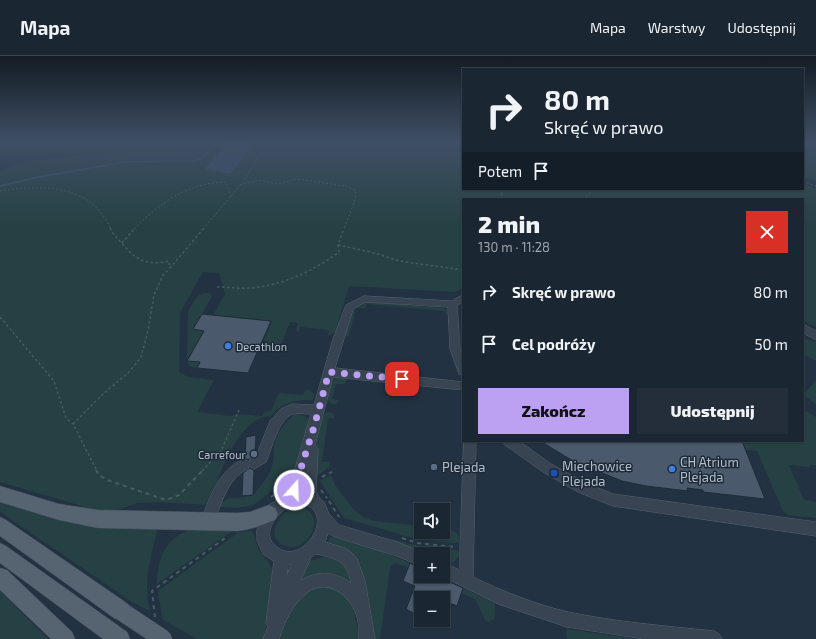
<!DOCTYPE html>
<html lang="pl">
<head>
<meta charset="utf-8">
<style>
	:root { --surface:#1a2632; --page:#232e3a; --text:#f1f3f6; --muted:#9fa5ac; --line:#38434d; --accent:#bca0f2 }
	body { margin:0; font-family:"Exo 2",sans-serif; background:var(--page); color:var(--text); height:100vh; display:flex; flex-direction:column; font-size:15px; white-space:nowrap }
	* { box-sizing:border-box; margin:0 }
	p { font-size:13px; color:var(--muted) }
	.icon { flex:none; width:22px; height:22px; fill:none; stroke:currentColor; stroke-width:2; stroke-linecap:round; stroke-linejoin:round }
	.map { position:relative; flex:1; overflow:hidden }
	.side { position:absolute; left:462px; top:142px; width:342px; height:244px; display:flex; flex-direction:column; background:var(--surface); border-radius:0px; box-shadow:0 1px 3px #0004,0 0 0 1px var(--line) }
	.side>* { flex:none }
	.banner { position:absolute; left:462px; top:12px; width:342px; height:122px; border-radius:0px; box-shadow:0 1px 3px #0004,0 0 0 1px var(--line); background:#1a2632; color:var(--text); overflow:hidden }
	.tools { position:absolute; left:414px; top:447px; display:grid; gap:8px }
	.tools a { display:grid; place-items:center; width:36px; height:36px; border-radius:0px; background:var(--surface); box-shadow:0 1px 3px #0004,0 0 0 1px var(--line); font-size:20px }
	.pin { position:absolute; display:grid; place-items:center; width:34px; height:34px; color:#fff; margin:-17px; border-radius:8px; box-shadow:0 2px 6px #0006 }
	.me { position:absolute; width:44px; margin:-22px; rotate:20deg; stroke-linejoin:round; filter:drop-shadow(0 0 3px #0008) }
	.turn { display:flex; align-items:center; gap:14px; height:84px; padding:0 16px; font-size:18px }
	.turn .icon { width:52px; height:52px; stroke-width:2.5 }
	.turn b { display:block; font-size:28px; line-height:34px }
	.then { display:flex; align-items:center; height:38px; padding:0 16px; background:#0003; gap:8px; font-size:15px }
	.round { display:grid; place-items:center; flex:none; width:42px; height:42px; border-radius:0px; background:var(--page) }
	.head { display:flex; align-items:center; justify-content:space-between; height:68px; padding:0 16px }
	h1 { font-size:24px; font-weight:800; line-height:30px }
	.action { display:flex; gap:8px; margin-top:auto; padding:8px 16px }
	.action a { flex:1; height:46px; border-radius:0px; background:var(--accent); color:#111; font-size:16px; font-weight:800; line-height:46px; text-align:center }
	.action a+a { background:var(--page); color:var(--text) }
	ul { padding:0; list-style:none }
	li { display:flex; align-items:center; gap:12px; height:52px; padding:0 16px }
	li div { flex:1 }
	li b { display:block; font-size:15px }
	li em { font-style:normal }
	header { display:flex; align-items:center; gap:24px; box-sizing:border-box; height:56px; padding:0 20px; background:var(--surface); border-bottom:1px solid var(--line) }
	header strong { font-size:19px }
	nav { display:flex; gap:22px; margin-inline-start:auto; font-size:14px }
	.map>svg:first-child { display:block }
	.green { fill:#264143 }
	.water { fill:#364f6a }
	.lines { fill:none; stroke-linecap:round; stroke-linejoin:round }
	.stream { stroke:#364f6a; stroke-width:2 }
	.building { fill:#4a596b; stroke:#1f2b39 }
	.minor-casing { stroke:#56626f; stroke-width:1 }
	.major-casing { stroke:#424d5a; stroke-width:1 }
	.path-far2 { stroke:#445e5f; stroke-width:1; stroke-dasharray:2 2; stroke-linecap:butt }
	.path-far1 { stroke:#445e5f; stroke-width:1.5; stroke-dasharray:2.5 2.5; stroke-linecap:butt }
	.path { stroke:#445e5f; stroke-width:2; stroke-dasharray:4 4; stroke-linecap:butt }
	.minor { fill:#384451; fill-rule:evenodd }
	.major { fill:#566371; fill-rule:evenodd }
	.major-bridge-casing { stroke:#424d5a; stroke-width:19; stroke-linecap:butt }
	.major-bridge { stroke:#566371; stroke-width:18 }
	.route { stroke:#bca0f2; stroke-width:7; stroke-dasharray:0 12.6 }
	.shop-dot { fill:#3f7fe0; stroke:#1d2937; stroke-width:1.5 }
	.service-dot { fill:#5c6f8a; stroke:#1d2937; stroke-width:1.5 }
	.transit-dot { fill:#1a4fb4; stroke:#1d2937; stroke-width:1.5 }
	.labels { text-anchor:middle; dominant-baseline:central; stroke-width:3; stroke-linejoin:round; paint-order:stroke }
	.poi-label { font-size:11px; fill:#b5bfcc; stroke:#1d2937; text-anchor:start }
	.near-poi-label { font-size:13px; fill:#b5bfcc; stroke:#1d2937; text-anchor:start }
</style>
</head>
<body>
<header>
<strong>Mapa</strong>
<nav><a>Mapa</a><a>Warstwy</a><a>Udostępnij</a></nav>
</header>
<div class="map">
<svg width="816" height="583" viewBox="0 0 816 583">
	<rect width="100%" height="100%" fill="#233242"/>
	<g class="green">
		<path d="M 178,87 L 463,87 L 463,133 L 803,133 L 803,128 L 816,132 L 816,271 L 803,264 L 803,143 L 463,143 L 463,232 L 455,236 L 349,230 L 335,276 L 328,280 L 329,274 L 300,271 L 298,276 L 296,275 L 298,267 L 290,266 L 279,294 L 261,292 L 272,265 L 213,259 L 225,238 L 219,217 L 203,216 L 180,257 L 179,316 L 188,321 L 214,324 L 197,356 L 230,360 L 238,358 L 262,360 L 265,356 L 271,355 L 279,337 L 303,339 L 306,333 L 310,334 L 314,338 L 314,342 L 312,344 C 294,344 283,346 271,360 C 236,361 219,422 208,449 L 158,446 L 137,447 L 115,455 L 92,453 L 0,426 L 0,115 L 21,106 L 73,100 L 129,97 L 169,91 Z"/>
		<polygon points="803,87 816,87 816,125 803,121"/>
		<polygon points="204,237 209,237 212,239 211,242 193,273 204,275 187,304 200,306 197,312 189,310 187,305 188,255 198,239"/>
		<path d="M 366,246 L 443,252 L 447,254 L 450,258 L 446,259 L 445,255 L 366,248 L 365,252 L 356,252 L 349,279 L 348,281 L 346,280 L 345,278 C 350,262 349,252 366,246 Z"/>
		<polygon points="806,283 816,286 816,305 803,298 803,284"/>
		<path d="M 338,321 L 347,322 L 345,328 L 336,328 L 332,343 L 339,344 L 337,348 C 332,349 329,347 327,342 C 329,333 329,325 338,321 Z"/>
		<polygon points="816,324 816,348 803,339"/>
		<polygon points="806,355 816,361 816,409 810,409 809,411 789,409 804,444 816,446 816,462 788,459 783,455 757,395 746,394 742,385 803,385 803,357"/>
		<path d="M 327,356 L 333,357 L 335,362 L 328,362 L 322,406 L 330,406 L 329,411 L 317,420 L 314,420 C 315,405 316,365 327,356 Z"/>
		<path d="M 296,358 L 304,360 L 309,363 L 297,413 L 293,417 L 254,449 L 237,452 L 221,451 L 220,450 C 227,436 243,446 254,438 C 261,429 269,421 272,410 C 275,404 273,397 274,391 C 276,379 285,364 296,358 Z"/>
		<path d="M 331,419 L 335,429 L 353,453 L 363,461 L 374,465 L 421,470 L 421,480 L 445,483 L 446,473 C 453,474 460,476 459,485 L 458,487 L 453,487 L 416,483 L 345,462 L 341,458 L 320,425 Z"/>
		<path d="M 0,442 L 155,472 L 157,476 C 150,503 143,527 150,555 L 132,546 L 12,464 L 0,455 Z"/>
		<path d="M 298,451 C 329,455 310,498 285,490 C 263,482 279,453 298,451 Z"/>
		<path d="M 189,474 L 232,475 L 157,528 C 157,503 165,483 189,474 Z"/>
		<polygon points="251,475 253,477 259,495 269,507 274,518 272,544 263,583 197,583 163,564 158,538 159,534 235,479 237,476"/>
		<polygon points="332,481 383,496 410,507 408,511 395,507 390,511 380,583 374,583 359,508 357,504 328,487 329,482"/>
		<polygon points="386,482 419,490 456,494 460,497 455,505 450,509 443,506 443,498 424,498"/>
		<path d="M 326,500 L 335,502 L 347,509 L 352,526 L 349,526 C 336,512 315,517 300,525 L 298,519 L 308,506 Z"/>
		<path d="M 323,529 C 356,537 354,554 359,583 L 278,583 C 288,556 292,536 323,529 Z"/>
		<polygon points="463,532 495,548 494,563 489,566 485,564 476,544 462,537"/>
		<polygon points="0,535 48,583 0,583"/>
		<polygon points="566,573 636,583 567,583"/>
	</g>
	<polygon class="water" points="227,87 255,87 230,118 205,113"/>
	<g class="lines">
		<polyline class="stream" points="0,130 34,122 125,106 194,105 202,102 216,87"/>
	</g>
	<g class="building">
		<polygon points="202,258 271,265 248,317 197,312 200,306 187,305 204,275 193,273"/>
		<polygon points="256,379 255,398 248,404 245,402 246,381"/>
		<polygon points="540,385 742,385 765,443 703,436 703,434 687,432 688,435 646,430 622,425 573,405"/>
		<polygon points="250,412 254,414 253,439 242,440 243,417"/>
		<polygon points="410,507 421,513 421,520 437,520 463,532 457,550 443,544 443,542 429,537 427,542 421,542 421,561 406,553 415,530 403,525"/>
	</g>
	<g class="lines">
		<g class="minor-casing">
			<g id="minor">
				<path d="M 463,239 L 463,246 L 457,249 L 460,293 L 463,301 L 463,319 L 459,318 L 458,315 L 450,293 L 448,251 L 365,246 L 353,253 L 335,312 L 463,326 L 463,334 L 333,321 L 315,389 L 318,393 L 316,435 L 320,443 L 324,446 L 329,458 L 339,469 L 397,486 L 426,498 L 421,498 L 421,510 L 397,500 L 335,481 L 328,477 L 325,486 L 344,492 L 352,497 L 357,503 L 365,525 L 375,583 L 359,583 C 359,575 359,566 356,558 C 350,539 327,522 308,536 C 293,547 284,566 279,583 L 263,583 L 268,570 L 266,567 L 274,505 L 263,498 L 257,484 L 257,474 L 262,459 L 269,449 L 283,440 L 290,430 L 311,358 C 306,358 298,357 293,358 C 279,361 271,395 266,406 L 254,413 L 249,410 L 248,413 C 227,422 221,449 213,469 L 208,471 L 203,469 L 201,464 C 211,440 218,414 244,403 L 249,406 L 250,403 L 257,398 L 270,365 L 281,353 L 292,348 L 314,349 L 333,283 L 346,249 L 364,240 L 451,245 ZM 304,425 L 304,436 L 300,435 ZM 295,447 C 299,448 304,448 307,449 C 334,461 303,509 278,492 C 257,478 280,453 295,447 ZM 316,498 C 337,502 347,505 351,527 C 334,514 317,515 300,525 L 311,502 ZM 291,508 L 287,520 L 288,509 Z"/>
				<polygon points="803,268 816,275 816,284 803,277"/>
				<path d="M 464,385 L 476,385 L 473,521 C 502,535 537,549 568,556 C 616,566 665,570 714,575 L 719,578 L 722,583 L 644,583 L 567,571 L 498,548 L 442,520 L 443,506 L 459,514 Z"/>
				<polygon points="503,385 519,385 551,408 586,427 613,438 816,466 816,480 613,450 578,436 543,416 505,389"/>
			</g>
		</g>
		<g class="major-casing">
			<g id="major">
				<path d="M 0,430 L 59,448 L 98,454 L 237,457 L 250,456 L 269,449 L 275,452 L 278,458 L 275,464 C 262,469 251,474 237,475 L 98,472 L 59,464 L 0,446 Z"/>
				<polygon points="0,461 6,464 128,548 131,555 128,562 121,565 114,562 0,480"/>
				<polygon points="0,487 6,490 127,576 130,583 103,583 0,507"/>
				<polygon points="0,512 7,514 72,576 75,583 51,583 0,534"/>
			</g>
		</g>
		<g class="path-far2">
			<polyline points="803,126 816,130"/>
			<polyline points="240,129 259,124 278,128 297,123 346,130 356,135 355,144 344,173"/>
			<path d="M 0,135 C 43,129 90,127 111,173"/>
			<polyline points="501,143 502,135 504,133"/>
			<polyline points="583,143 595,133"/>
			<path d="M 134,173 C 161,146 187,127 226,126 L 231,141"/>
			<polyline points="203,173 243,126 261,96 269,87"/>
		</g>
		<g class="path-far1">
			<path d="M 110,172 L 112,176 C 131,197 138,212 169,205 L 170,212 L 204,172"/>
			<polyline points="122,187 135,172"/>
			<polyline points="338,189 375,197 399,205 463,214"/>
			<path d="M 217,231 C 228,231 240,233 251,232 C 283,229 314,215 339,196 L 338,189 L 344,172"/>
			<polyline points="0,261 54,325 66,362 73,368 97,415"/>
			<polyline points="73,368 102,339 129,316 141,301 148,275 154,239 163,219 169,213"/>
			<polyline points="202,415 221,395 239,354"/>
		</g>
		<g class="path">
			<polyline points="96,414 99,419 107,424 166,444 179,439 203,414"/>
			<polyline points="322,421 332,416"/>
			<polyline points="321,434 327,442"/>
			<polyline points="271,441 282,433"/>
			<polyline points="329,445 339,461"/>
			<polyline points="402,482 417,487 456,491"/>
			<polyline points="155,561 152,535 228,480"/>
		</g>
		<use href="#minor" class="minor"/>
		<use href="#major" class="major"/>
		<g class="major-bridge-casing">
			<polyline id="major-bridge" points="121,555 163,583"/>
		</g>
		<use href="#major-bridge" class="major-bridge"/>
	</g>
	<linearGradient id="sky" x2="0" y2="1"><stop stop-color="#131c24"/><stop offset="0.51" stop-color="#3f4f65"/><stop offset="1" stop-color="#3f4f65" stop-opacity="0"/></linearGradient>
	<rect width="816" height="169" fill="url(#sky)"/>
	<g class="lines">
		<polyline class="route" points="294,434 314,371 329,316 402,323"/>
	</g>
	<g class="shop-dot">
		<circle cx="228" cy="290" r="4"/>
		<circle cx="672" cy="413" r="4"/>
	</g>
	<g class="service-dot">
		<circle cx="254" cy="398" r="4"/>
		<circle cx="434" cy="411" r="4"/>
	</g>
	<rect class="transit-dot" x="550" y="413" width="8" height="8" rx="2"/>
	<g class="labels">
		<g class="poi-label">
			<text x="236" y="290">Decathlon</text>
			<text x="246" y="398" text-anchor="end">Carrefour</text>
		</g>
		<g class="near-poi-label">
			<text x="680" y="406">CH Atrium<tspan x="680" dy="15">Plejada</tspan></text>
			<text x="562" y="410">Miechowice<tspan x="562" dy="15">Plejada</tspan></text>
			<text x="442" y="411">Plejada</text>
		</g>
	</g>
</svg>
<div class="tools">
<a><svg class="icon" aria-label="sound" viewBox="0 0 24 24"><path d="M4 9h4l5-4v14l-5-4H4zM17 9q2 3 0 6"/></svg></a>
<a>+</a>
<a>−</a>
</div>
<div class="pin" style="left:402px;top:323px;background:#d93025"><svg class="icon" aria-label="arrive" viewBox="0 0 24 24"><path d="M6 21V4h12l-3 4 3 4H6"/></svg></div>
<svg class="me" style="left:294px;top:434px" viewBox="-20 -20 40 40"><circle r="17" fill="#bca0f2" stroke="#fff" stroke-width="3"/><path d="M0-11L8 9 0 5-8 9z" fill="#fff"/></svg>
<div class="banner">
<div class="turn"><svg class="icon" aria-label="right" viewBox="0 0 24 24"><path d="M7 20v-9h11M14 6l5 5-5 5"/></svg><div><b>80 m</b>Skręć w prawo</div></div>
<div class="then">Potem<svg class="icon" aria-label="arrive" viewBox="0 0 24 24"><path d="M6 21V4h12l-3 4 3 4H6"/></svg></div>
</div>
<section class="side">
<div class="head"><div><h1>2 min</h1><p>130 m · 11:28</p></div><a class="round" style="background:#d93025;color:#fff"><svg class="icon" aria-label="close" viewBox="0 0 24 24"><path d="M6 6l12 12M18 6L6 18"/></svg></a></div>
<ul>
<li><svg class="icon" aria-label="right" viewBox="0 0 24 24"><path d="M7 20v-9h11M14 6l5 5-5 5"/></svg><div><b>Skręć w prawo</b></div><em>80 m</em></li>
<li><svg class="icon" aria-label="arrive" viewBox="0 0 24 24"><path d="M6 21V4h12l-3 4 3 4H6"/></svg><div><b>Cel podróży</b></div><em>50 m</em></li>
</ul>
<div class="action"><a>Zakończ</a><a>Udostępnij</a></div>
</section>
</div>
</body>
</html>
